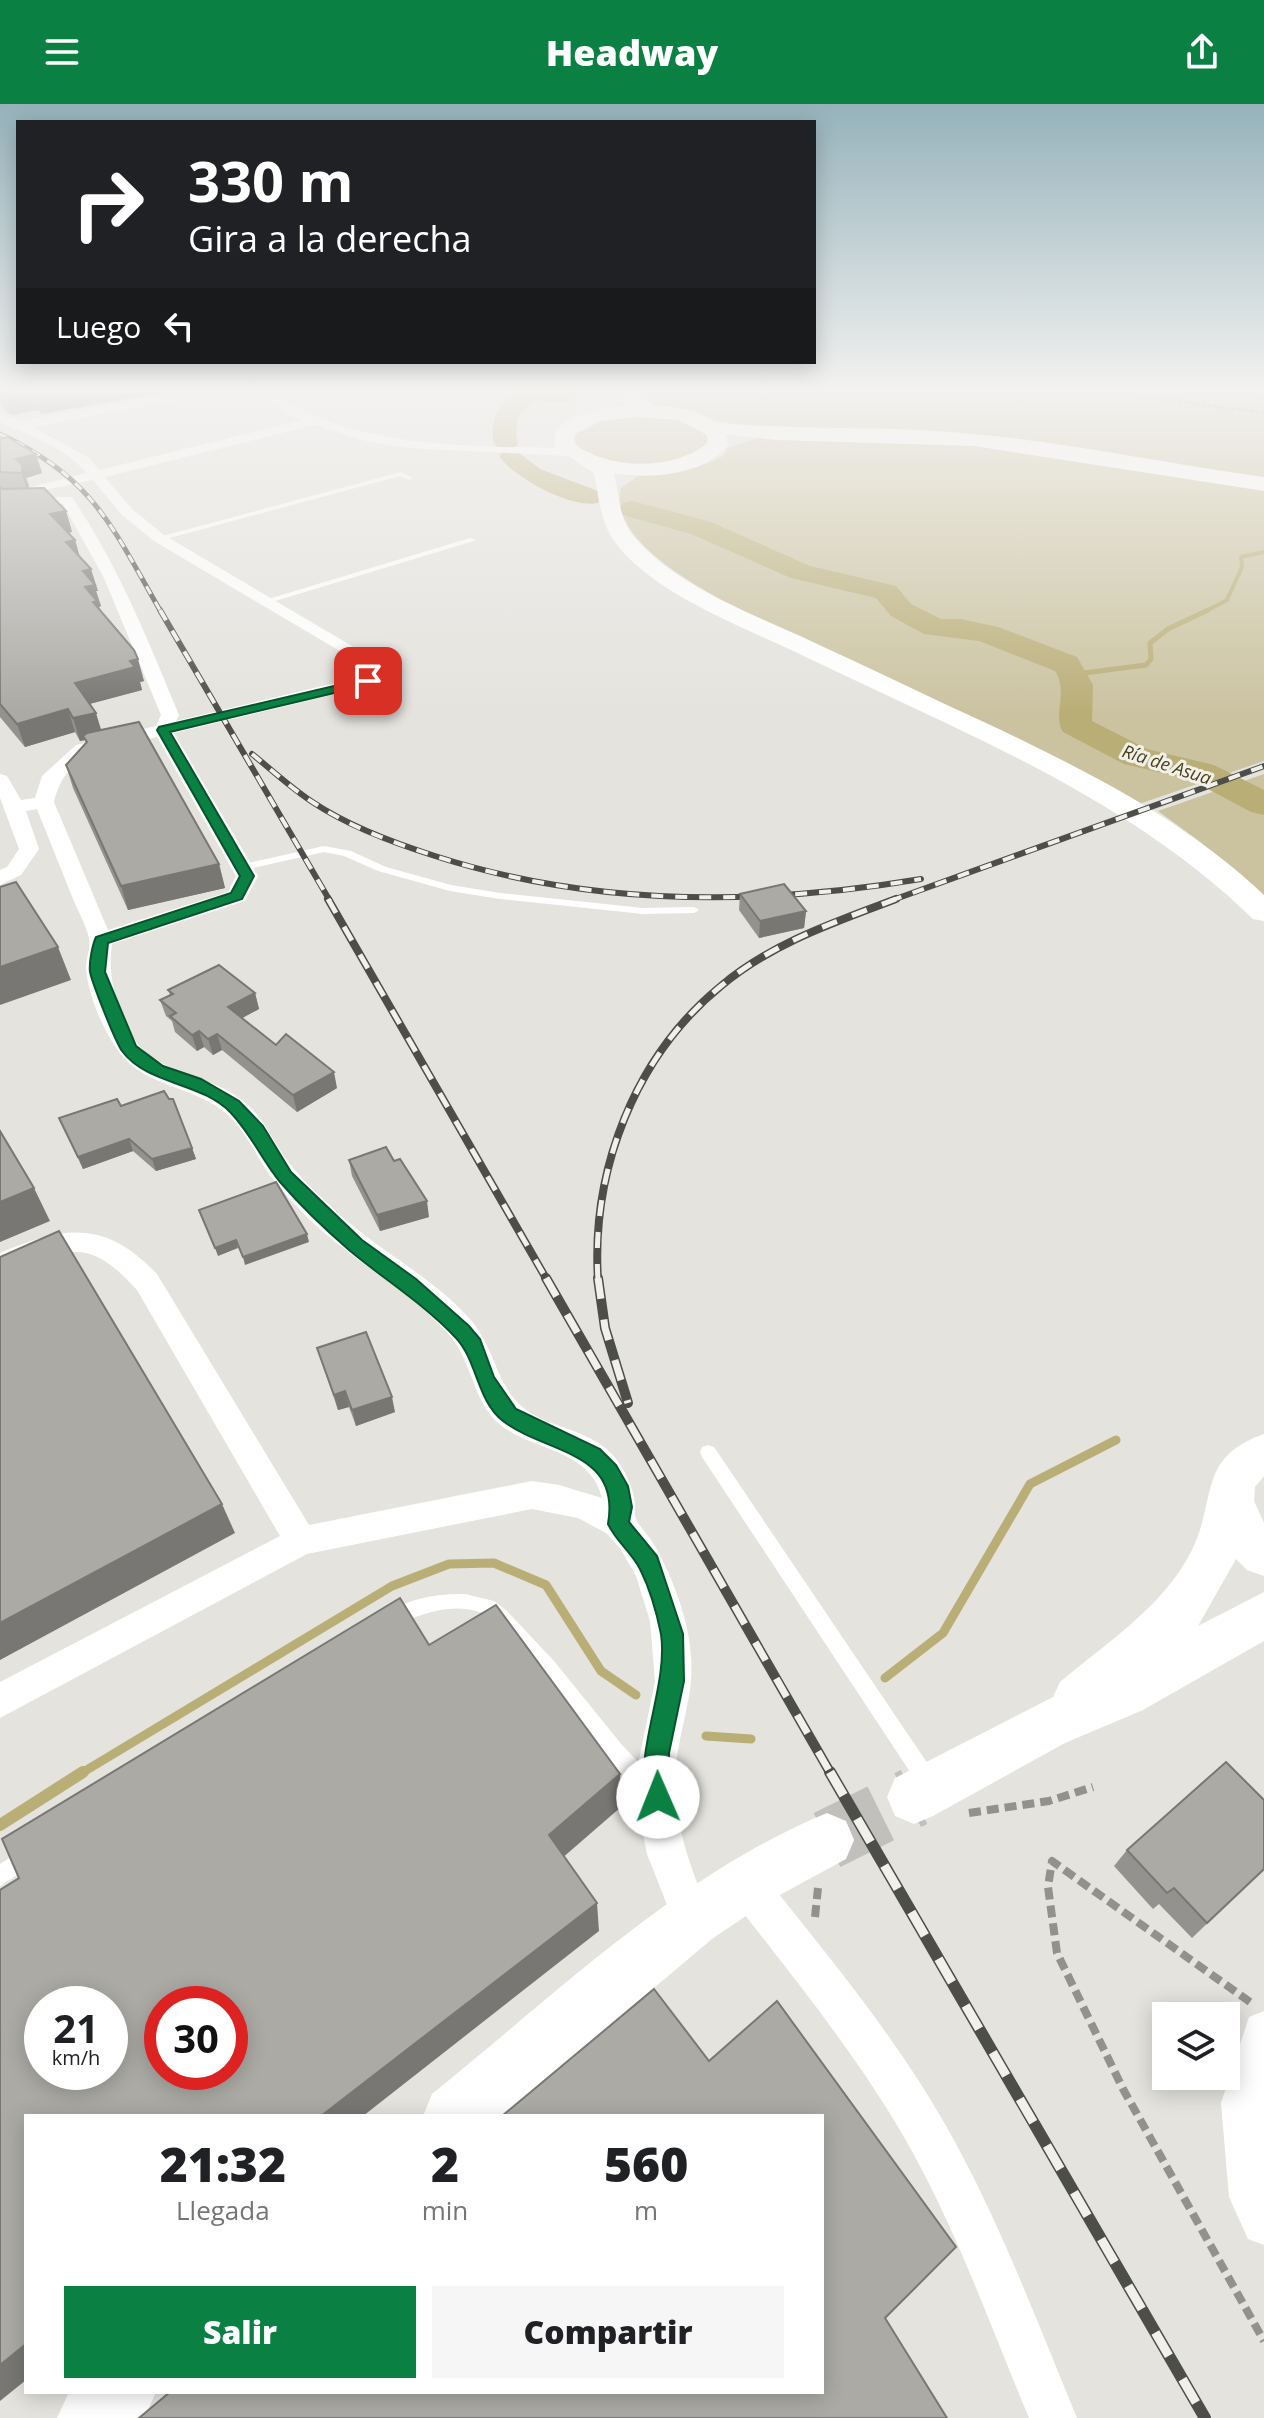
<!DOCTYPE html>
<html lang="es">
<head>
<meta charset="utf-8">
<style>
	:root { --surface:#fff; --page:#f6f6f6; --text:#202124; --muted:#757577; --accent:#0b8043 }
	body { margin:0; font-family:"Open Sans",sans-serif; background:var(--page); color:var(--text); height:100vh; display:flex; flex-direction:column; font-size:30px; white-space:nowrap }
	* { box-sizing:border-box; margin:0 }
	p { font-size:26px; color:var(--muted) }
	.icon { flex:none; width:44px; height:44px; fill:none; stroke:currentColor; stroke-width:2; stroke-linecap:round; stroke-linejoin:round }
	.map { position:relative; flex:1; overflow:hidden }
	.side { position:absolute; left:24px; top:2010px; width:800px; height:280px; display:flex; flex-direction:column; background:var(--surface); border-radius:0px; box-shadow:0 4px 20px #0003 }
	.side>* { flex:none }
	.top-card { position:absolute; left:16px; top:16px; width:800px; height:244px; border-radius:0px; box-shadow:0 4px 20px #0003; background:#202124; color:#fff; overflow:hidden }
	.controls { position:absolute; left:1152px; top:1898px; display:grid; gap:16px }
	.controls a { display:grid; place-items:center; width:88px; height:88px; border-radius:0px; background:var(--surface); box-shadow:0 4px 20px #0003; font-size:40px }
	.speed { position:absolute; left:24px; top:1882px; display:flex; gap:16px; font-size:40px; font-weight:700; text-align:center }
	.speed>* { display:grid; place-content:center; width:104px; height:104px; border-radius:50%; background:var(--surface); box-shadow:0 4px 20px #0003; line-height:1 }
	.speed small { font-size:20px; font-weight:400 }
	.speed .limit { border:12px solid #d22; background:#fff; color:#111 }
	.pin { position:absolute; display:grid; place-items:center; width:68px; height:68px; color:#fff; margin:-34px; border-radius:16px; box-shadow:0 4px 12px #0006 }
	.me { position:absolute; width:88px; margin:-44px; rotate:359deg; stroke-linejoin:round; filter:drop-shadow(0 0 6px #0008) }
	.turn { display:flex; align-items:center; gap:28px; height:168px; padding:0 40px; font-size:36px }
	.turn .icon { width:104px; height:104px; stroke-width:2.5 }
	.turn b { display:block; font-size:56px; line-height:68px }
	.then { display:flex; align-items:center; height:76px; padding:0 40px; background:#0003; gap:16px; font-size:30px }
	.eta { display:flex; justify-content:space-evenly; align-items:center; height:136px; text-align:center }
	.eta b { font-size:48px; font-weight:800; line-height:56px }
	.cta { display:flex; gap:16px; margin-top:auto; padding:16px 40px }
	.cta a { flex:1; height:92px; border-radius:0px; background:var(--accent); color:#fff; font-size:32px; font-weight:800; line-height:92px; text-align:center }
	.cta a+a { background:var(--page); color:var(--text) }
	header { display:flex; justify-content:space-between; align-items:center; height:104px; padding:0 40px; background:var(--accent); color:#fff; font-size:36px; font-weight:800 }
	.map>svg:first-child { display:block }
	.green { fill:#cbc3a0 }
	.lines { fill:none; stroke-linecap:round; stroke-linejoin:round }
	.stream-far3 { stroke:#baae77; stroke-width:4 }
	.stream-far2 { stroke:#baae77; stroke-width:5 }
	.stream-far1 { stroke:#baae77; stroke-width:9 }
	.stream { stroke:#baae77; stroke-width:12 }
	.river { fill:#baae77; fill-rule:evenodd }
	.secondary-tunnel { stroke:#c1c0bc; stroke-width:60; stroke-dasharray:60 30; stroke-linecap:butt }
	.path-far1 { stroke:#92918e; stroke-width:3; stroke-dasharray:4 2; stroke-linecap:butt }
	.path { stroke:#92918e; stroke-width:8; stroke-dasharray:12 6; stroke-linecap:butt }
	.lane { fill:#fff; fill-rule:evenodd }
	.street { fill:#fff; fill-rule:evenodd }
	.secondary { fill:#fff; fill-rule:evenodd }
	.highway { fill:#fff; fill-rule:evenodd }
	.rail-far4-casing { stroke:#4d4d4a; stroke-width:5 }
	.rail-far3-casing { stroke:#4d4d4a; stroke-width:6 }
	.rail-far2-casing { stroke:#4d4d4a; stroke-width:8 }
	.rail-far1-casing { stroke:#4d4d4a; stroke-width:10 }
	.rail-casing { stroke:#4d4d4a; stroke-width:12 }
	.rail-far4 { stroke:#f1f0eb; stroke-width:3; stroke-dasharray:9; stroke-linecap:butt }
	.rail-far3 { stroke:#f1f0eb; stroke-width:4; stroke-dasharray:12; stroke-linecap:butt }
	.rail-far2 { stroke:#f1f0eb; stroke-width:5; stroke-dasharray:16; stroke-linecap:butt }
	.rail-far1 { stroke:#f1f0eb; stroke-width:7; stroke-dasharray:21; stroke-linecap:butt }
	.rail { stroke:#f1f0eb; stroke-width:9; stroke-dasharray:27; stroke-linecap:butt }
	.wall { fill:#93928e }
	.shaded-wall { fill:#787774 }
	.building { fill:#abaaa5; stroke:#787774; stroke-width:2; fill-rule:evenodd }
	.route { fill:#0b8043; stroke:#07532c; stroke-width:2 }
	.labels { text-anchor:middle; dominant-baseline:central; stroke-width:6; stroke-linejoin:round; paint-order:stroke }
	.far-water-label { font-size:18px; font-style:italic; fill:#494115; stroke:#f1f0eb }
</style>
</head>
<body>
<header><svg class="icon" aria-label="menu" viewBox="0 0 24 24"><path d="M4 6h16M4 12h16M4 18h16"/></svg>Headway<svg class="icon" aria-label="share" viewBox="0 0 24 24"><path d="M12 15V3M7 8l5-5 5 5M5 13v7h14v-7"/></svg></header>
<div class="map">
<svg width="1264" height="2314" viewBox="0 0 1264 2314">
	<rect width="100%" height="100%" fill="#e4e3de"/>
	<g class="green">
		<polygon points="644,285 1216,285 1264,289 1264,377 886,325 744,323 652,300 642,291"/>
		<path d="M 622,311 C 649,313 691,308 708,333 C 703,369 577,369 574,332 C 585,317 604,316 622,311 Z"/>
		<path d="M 758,334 L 961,338 L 1264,386 L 1264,657 L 1139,700 L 727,499 C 692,479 608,434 621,384 L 637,373 L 706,360 L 723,352 L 728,344 Z"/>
		<polygon points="1264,670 1264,794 1199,737 1158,707"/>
	</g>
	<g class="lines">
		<polyline class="stream-far3" points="1204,508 1227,496 1242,463 1241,453 1264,448"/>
		<polyline class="stream-far2" points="1076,570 1146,561 1151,555 1150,539 1168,525 1208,506"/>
		<g class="stream-far1">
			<polyline points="885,1574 943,1529 1030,1380 1116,1336"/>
			<polyline points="706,1632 751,1635"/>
			<polyline points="80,1670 392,1482 449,1460 494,1459 546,1481 601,1567 636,1591"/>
		</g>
		<polyline class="stream" points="0,1721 83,1668"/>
		<g class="river">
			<path d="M 522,285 L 585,285 C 571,303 556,299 536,296 C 518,308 513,318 518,340 L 514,345 L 540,365 L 598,387 L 602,393 L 598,399 C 572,405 514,374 499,352 L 503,347 L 494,340 C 488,314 501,298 522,285 Z"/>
			<path d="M 632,397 L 711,418 L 810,462 L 896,482 L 911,500 L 941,515 L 961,515 L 998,523 L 1077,553 L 1093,581 L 1092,617 L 1147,645 L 1214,661 L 1264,686 L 1264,711 L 1251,708 L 1191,676 L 1124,660 L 1063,628 C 1052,612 1069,588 1055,567 L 979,537 L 924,530 L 891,512 L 876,494 L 791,474 L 691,430 L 623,411 L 619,405 L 623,399 Z"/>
		</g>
		<polyline class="secondary-tunnel" points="827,1736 914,1693"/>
		<polyline class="path-far1" points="1089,285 1264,309"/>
		<g class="path">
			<polyline points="969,1709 1049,1697 1093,1683"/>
			<polyline points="815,1813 818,1784"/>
			<polyline points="1250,1898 1052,1757 1048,1783 1057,1849 1123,1985 1264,2237"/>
		</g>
		<g class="lane">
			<polygon points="401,368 413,374 409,376 400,372 162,436 155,434"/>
			<polygon points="470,434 477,436 272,498 265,496"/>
			<polygon points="324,742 351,747 386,763 451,781 500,789 643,804 694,803 699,806 694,809 643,810 500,795 450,787 378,767 344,752 324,748 244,766 239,763 244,760"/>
			<polygon points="708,1341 714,1343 934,1669 936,1676 934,1683 927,1685 920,1683 702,1353 700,1348 702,1343"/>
			<path d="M 465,1490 L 494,1497 L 506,1506 L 554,1557 L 622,1641 L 659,1680 L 661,1687 L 659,1694 L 652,1696 C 636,1690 623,1671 612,1658 C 577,1617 547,1572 510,1533 C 501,1525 493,1513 482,1509 C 451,1497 420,1511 392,1522 L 386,1520 L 383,1514 L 386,1508 C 411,1495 436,1489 465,1490 Z"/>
			<polygon points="27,1743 34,1746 37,1753 34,1760 0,1782 0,1760"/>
		</g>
		<g class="street">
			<path d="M 197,285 L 222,285 L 216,289 L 33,323 L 89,354 L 99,366 L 303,316 L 286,309 L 251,285 C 271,284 282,297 300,305 C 322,315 345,324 369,329 C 435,344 503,343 570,344 L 577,348 L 570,352 L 407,344 L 366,337 L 315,321 L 105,373 L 132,405 L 164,431 L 401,571 L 398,575 L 174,629 L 258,772 L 245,797 L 112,840 C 107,872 117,914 138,940 C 166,974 220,971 251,1004 C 266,1019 274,1038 286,1055 C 301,1075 320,1092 338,1109 C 379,1147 431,1172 469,1214 C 493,1240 496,1278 519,1300 C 544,1324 585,1323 611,1349 C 622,1361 631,1378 634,1393 C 636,1401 633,1411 637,1417 C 642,1426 650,1433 655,1442 C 678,1484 697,1537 690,1586 C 685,1619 674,1649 675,1684 C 677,1731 694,1772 712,1815 L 706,1829 L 692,1835 L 678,1829 L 647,1750 L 639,1710 L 639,1656 L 655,1577 L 650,1517 L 636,1472 L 620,1444 L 606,1429 L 578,1414 L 532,1405 L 307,1450 L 0,1614 L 0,1578 L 280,1432 L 137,1186 C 82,1125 65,1151 0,1172 L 0,1149 C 65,1121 106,1116 157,1170 L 309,1421 L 532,1377 L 559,1381 L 602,1394 C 589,1341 526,1348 494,1315 C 472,1291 471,1255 449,1231 C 409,1185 352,1157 309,1115 C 295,1101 281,1086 269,1070 C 254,1048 244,1023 223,1007 C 192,982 143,982 119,948 C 103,926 88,891 86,864 C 86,854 91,843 89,834 C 86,821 78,807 73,795 C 61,765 49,735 37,705 L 26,707 L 39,745 L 21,771 L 0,781 L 0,766 L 7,763 L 19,745 L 0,694 L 0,670 L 7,672 L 21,696 L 35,694 L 42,672 L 76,641 L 156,622 L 161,611 L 104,474 L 63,400 L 19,401 L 12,397 L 14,394 L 72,393 C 118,461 148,536 179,611 L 176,617 L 377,569 L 154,437 L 122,411 L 93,376 L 31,389 L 31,383 L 87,369 C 65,344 30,331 0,318 L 0,309 L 20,317 ZM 157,633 L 236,772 L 228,788 L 108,826 L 54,698 C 65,646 113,643 157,633 Z"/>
			<path d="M 745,1760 L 759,1765 C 824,1847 893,1929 945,2020 C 998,2113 1036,2215 1077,2314 L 1029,2314 C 992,2226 960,2135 914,2051 C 864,1959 795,1876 731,1793 L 726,1779 L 731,1765 Z"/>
			<polygon points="1264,1907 1264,2141 1248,2135 1229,2093 1221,1999 1249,1913"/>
		</g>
		<g class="secondary">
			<path d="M 634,301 C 664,302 724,302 728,341 C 703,372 650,375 614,369 C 620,394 618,416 637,436 C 679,484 758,512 815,539 C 872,565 929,593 986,619 C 1085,666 1184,715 1264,791 L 1264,817 L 1253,815 C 1129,694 964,629 810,555 C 751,526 666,496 622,447 C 600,422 600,399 594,369 L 554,342 L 555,328 C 573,306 607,304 634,301 ZM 634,313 L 678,316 L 707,331 L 708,339 C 672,367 610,366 574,340 L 575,330 L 601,317 Z"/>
			<path d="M 1264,1330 L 1264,1372 L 1255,1383 L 1254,1397 L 1264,1419 L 1264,1472 L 1247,1466 L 1236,1455 L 1198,1522 L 1264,1488 L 1264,1537 L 1143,1606 L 1065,1639 L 933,1712 L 914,1720 L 895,1712 L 887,1693 L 895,1674 L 1053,1593 L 1060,1578 C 1106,1539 1163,1503 1191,1448 C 1218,1395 1196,1354 1264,1330 Z"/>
			<path d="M 827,1709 L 846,1717 L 854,1736 L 846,1755 L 765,1799 L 712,1835 L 502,2012 L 423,2012 L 432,1990 C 556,1890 679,1770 827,1709 Z"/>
			<polygon points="69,2288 156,2288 144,2314 57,2314"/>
		</g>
		<g class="highway">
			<path d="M 622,285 L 642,285 L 640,291 L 662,307 L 659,311 C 645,315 628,304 619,293 Z"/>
			<path d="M 711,318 C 798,327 886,321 974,330 C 1071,339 1167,360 1264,373 L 1264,387 L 974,342 L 777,336 L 704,328 L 700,324 L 704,320 Z"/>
		</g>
		<g class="rail-far4-casing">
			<path id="rail-far4" d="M 0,330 C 94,374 112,423 161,508"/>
		</g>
		<g class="rail-far3-casing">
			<g id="rail-far3">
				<polyline points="160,506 330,797"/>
				<path d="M 252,650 C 272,666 292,685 314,699 C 350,723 394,739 435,752 C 593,803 760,802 921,775"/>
				<polyline points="890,797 1264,662"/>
			</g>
		</g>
		<g class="rail-far2-casing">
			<g id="rail-far2">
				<polyline points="328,795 547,1176"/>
				<path d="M 598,1176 C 591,1066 635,952 721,882 C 772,839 835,818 896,795"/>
			</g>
		</g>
		<g class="rail-far1-casing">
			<g id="rail-far1">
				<polyline points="546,1174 831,1670"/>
				<polyline points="598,1174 605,1224 628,1299"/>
			</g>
		</g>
		<g class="rail-casing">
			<polyline id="rail" points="830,1668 1205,2314"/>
		</g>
		<use href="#rail-far4" class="rail-far4"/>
		<use href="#rail-far3" class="rail-far3"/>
		<use href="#rail-far2" class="rail-far2"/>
		<use href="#rail-far1" class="rail-far1"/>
		<use href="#rail" class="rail"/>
	</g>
	<g class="wall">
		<polygon points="0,285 182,285 58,307 41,310 38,306 12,311 6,308 0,300"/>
		<polygon points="0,335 36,350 42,369 26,374 28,384 66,407 72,428 68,429 75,436 79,452 98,487 96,487 101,502 99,503 100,507 144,577 140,578 142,586 89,600 101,626 219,760 225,784 128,806 73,684 66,661 86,639 85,636 80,637 75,628 25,643 0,613"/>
		<polygon points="740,790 806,807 804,824 759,834 739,806"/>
		<polygon points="168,886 255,889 259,905 242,914 276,941 337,984 297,1008 222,946 213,951 204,943 197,947 175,928 172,917 166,912 160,896 170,891"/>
		<polygon points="121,1002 192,1044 196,1055 156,1067 133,1047 83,1065 59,1014"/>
		<polygon points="349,1056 429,1113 380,1127 352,1072"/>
		<polygon points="317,1244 395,1308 356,1322 349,1303 338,1306"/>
		<polygon points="1127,1746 1264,1765 1192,1834 1159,1800 1153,1805 1114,1762"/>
	</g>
	<g class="shaded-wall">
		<polygon points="73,285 182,285 41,310 36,291"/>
		<polygon points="33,287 38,306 12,311 6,292"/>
		<polygon points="36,350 42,369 26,374 29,381 28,389 16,355"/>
		<polygon points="66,407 72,428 57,431 50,410"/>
		<polygon points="75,436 81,457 66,438"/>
		<polygon points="91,465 98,487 96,487 101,502 99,503 103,519 85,483 83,467"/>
		<polygon points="138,555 144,577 140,578 142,586 82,602 75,579"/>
		<polygon points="68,605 75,628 25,643 17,620"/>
		<polygon points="96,609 103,632 83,632 85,636 80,637 73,614"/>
		<polygon points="219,760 225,784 128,806 121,782"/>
		<polygon points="806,807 804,824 759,834 760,817"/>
		<polygon points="58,843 71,876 0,901 0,863"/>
		<polygon points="255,889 259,905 233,919 228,903"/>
		<polygon points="199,927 204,943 197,947 192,931"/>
		<polygon points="217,930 222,946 213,951 208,935"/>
		<polygon points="334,968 337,984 297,1008 293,991"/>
		<polygon points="129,1035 133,1047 83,1065 78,1053"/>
		<polygon points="192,1044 196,1055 156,1067 152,1055"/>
		<polygon points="34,1084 50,1117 0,1138 0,1098"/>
		<polygon points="427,1097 429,1113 380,1127 377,1111"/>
		<polygon points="307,1130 309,1138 245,1161 243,1153"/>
		<polygon points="236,1136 238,1144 218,1152 215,1144"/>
		<polygon points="345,1287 349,1303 338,1306 334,1291"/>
		<polygon points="392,1293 395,1308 356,1322 352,1306"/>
		<polygon points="222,1400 235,1429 0,1556 0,1519"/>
		<polygon points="620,1670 621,1703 553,1762 549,1731"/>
		<polygon points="597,1799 599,1827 363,2012 321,2012"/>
		<polygon points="26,2240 26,2276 0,2297 0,2261"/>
	</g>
	<g class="building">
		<polygon points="0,285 73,285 36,291 33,287 6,292 0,289"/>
		<polygon points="7,333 36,350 16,355 22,361 22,369 0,368 0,335"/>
		<polygon points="0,383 3,385 44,384 66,407 50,410 75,436 66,438 91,465 83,467 95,481 85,483 97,497 93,498 134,546 138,555 130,557 135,563 75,579 96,609 73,614 68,605 17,620 0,600"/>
		<polygon points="139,618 219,760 121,782 66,661 87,638 83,632 87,629"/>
		<polygon points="16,778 58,843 0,863 0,783"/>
		<polygon points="784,780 806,807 760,817 740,790"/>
		<polygon points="219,861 255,889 228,903 276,941 286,930 334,968 293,991 217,930 208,935 199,927 192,931 170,912 176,909 160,896 173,890 168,886"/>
		<polygon points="164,987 169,995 173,995 192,1044 152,1055 129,1035 78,1053 59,1014 117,995 121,1002"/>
		<polygon points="0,1027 34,1084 0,1098"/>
		<polygon points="386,1043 394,1057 400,1055 427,1097 377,1111 349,1056"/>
		<polygon points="276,1078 307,1130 243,1153 236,1136 215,1144 199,1106"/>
		<polygon points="59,1127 222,1400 0,1519 0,1153"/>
		<polygon points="366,1228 392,1293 352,1306 345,1287 334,1291 317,1244"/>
		<path d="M 400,1494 L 429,1541 L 496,1501 L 620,1670 L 549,1731 L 597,1799 L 321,2012 L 26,2012 L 26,2240 L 0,2261 L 0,1786 L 19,1774 L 2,1735 ZM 42,1900 L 110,1900 L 110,1968 L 42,1968 ZM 162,1900 L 230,1900 L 230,1968 L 162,1968 Z"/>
		<polygon points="1226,1658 1264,1696 1264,1765 1207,1819 1174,1784 1167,1789 1127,1746"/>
		<polygon points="654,1885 709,1957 777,1897 956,2143 885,2214 947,2314 139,2314 170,2288 822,2288 822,2012 502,2012"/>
	</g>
	<linearGradient id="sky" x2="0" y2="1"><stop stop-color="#95b2bb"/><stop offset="0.47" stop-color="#f3f2f0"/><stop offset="1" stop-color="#f3f2f0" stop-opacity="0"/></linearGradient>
	<rect width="1264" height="609" fill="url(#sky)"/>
	<path class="route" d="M 368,574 L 374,577 L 372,580 L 170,628 L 254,772 L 242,795 L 108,839 L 105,868 L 136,942 L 163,962 L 201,975 L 239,997 L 263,1022 L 291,1068 L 362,1136 L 416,1175 L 469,1222 L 480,1235 L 494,1273 L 516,1305 L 600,1345 L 616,1361 L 628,1382 L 632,1403 L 629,1418 L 657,1452 L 683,1530 L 684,1577 L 669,1649 L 670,1693 L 666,1702 L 658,1705 L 649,1702 C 630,1655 669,1584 661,1530 C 657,1510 649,1483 640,1465 C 632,1449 616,1437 608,1420 C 621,1346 546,1350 503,1317 C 477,1297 477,1256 456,1234 C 424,1200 385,1176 349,1146 C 326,1126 300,1101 280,1078 C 262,1056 251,1030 231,1009 C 202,978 147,981 122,947 C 115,937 93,881 90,868 C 89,859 92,842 96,833 L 231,789 L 240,772 L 157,626 L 159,623 Z"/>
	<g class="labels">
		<g class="far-water-label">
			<text transform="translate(1167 660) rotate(18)">Ría de Asua</text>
		</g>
	</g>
</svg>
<div class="controls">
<a><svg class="icon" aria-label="layers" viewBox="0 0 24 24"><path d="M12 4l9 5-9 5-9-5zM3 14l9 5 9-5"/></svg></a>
</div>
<div class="speed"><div>21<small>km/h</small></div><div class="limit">30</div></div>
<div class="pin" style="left:368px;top:577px;background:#d93025"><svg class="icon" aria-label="arrive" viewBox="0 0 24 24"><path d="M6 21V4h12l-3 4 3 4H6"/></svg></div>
<svg class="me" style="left:658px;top:1693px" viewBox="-20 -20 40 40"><circle r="19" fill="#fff"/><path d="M0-13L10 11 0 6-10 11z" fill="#0b8043"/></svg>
<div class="top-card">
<div class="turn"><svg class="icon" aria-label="right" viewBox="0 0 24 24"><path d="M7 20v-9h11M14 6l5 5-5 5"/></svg><div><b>330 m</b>Gira a la derecha</div></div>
<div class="then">Luego<svg class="icon" aria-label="left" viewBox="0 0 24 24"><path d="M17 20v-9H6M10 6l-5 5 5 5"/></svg></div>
</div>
<section class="side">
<div class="eta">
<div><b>21:32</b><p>Llegada</p></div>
<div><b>2</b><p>min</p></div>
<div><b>560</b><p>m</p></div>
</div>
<div class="cta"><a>Salir</a><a>Compartir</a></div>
</section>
</div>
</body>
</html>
